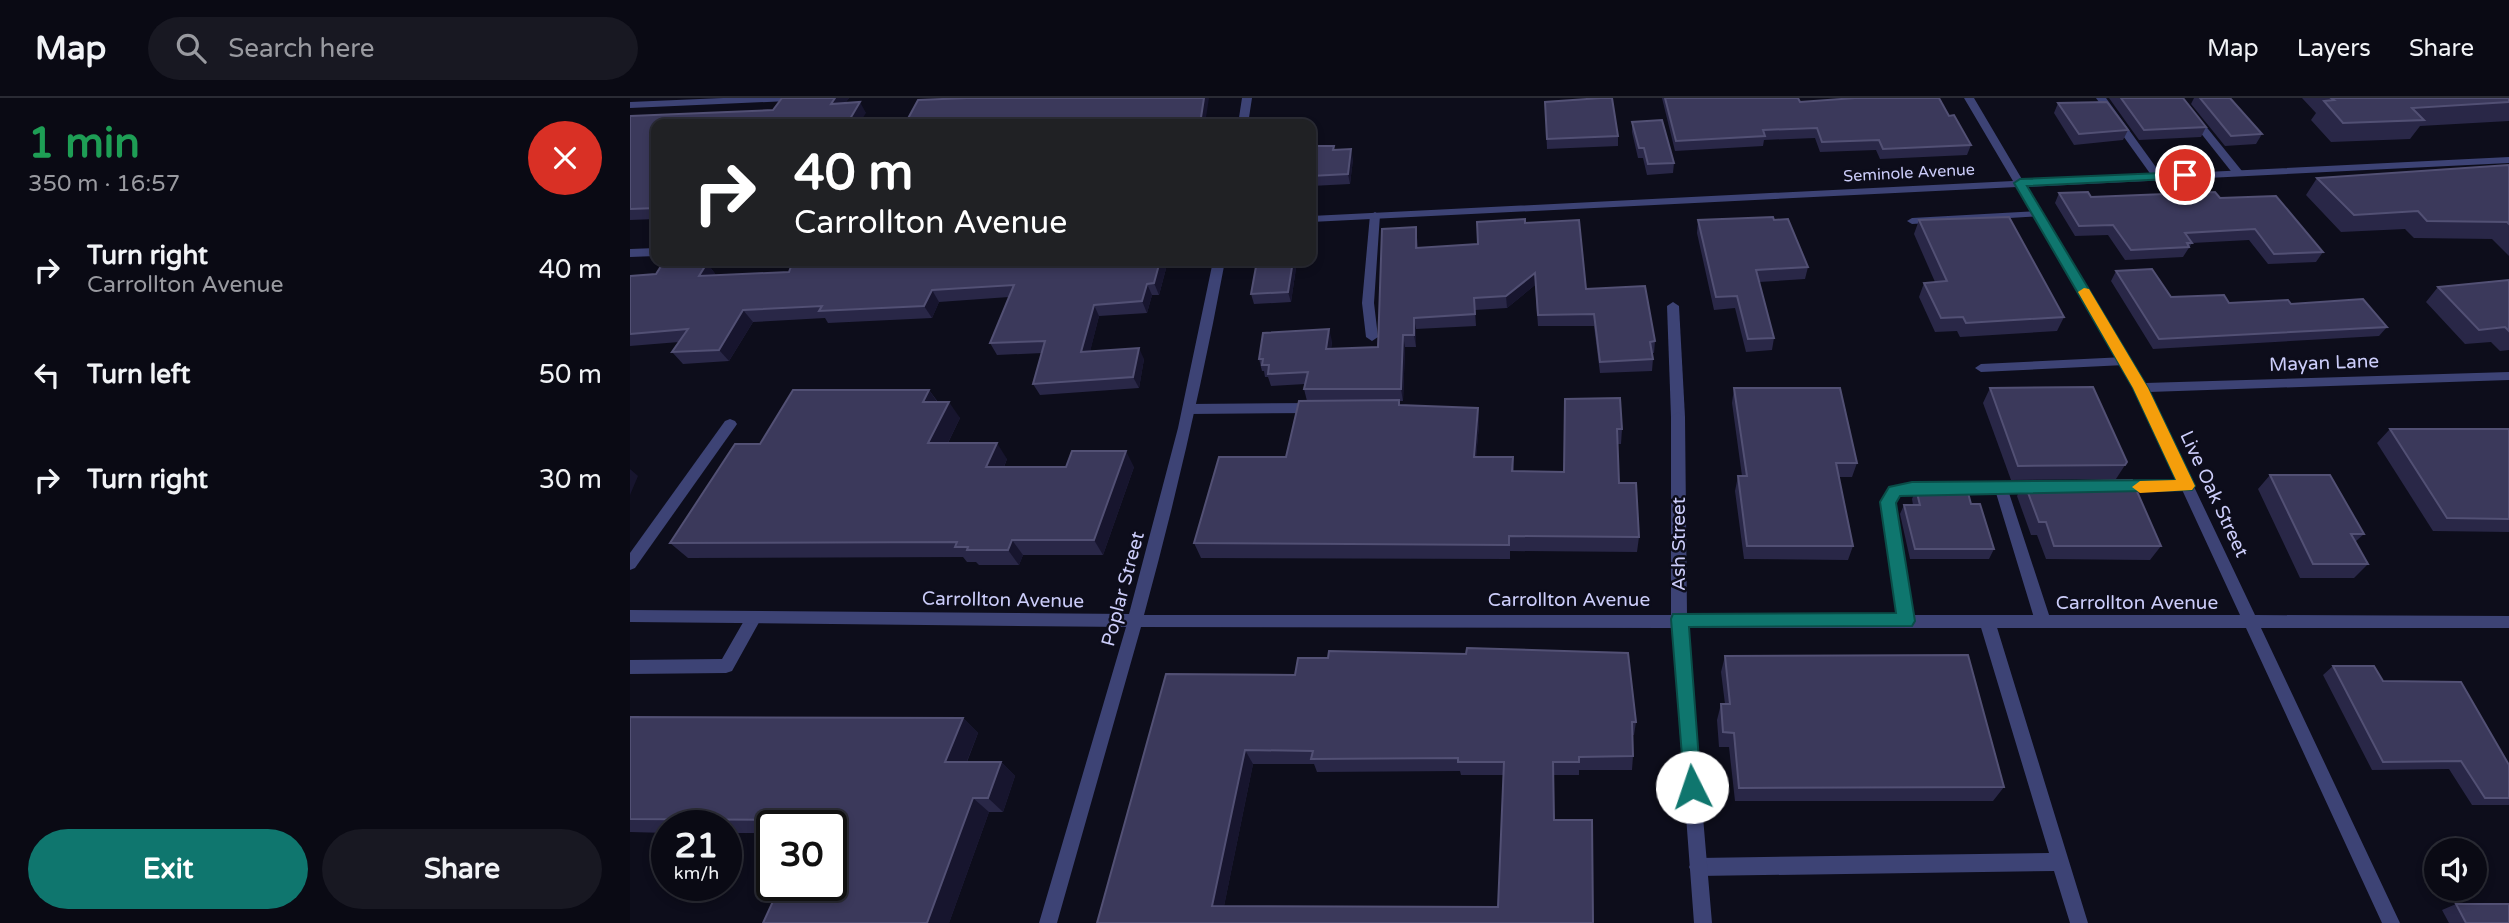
<!DOCTYPE html>
<html lang="en">
<head>
<meta charset="utf-8">
<style>
	:root { --surface:#0a0a14; --page:#181822; --text:#f1f3f6; --muted:#999aa0; --line:#2a2b34; --accent:#0f766e }
	body { margin:0; font-family:"Varela Round",sans-serif; background:var(--page); color:var(--text); height:100vh; display:flex; flex-direction:column; font-size:26px; white-space:nowrap }
	* { box-sizing:border-box; margin:0 }
	p { font-size:23px; color:var(--muted) }
	.icon { flex:none; width:38px; height:38px; fill:none; stroke:currentColor; stroke-width:2; stroke-linecap:round; stroke-linejoin:round }
	.map { position:relative; flex:1; overflow:hidden }
	.details { display:flex; flex-direction:column; background:var(--surface); width:630px }
	.details>* { flex:none }
	.guide { position:absolute; left:21px; top:21px; width:665px; height:147px; border-radius:14px; box-shadow:0 4px 10px #0003,0 0 0 2px var(--line); background:#202124; color:#fff; overflow:hidden }
	.tools { position:absolute; left:1794px; top:740px; display:grid; gap:14px }
	.tools a { display:grid; place-items:center; width:63px; height:63px; border-radius:50%; background:var(--surface); box-shadow:0 4px 10px #0003,0 0 0 2px var(--line); font-size:35px }
	.speed { position:absolute; left:21px; top:712px; display:flex; gap:14px; font-size:35px; font-weight:700; text-align:center }
	.speed>* { display:grid; place-content:center; width:91px; height:91px; border-radius:50%; background:var(--surface); box-shadow:0 4px 10px #0003,0 0 0 2px var(--line); line-height:1 }
	.speed small { font-size:18px; font-weight:400 }
	.speed .limit { border:4px solid #111; border-radius:10px; background:#fff; color:#111 }
	.pin { position:absolute; display:grid; place-items:center; width:60px; height:60px; color:#fff; margin:-30px; border:4px solid #fff; border-radius:50%; box-shadow:0 2px 7px #0007 }
	.me { position:absolute; width:77px; margin:-38px; rotate:356deg; stroke-linejoin:round; filter:drop-shadow(0 0 5px #0008) }
	.turn { display:flex; align-items:center; gap:24px; height:147px; padding:0 28px; font-size:32px }
	.turn .icon { width:91px; height:91px; stroke-width:2.5 }
	.turn b { display:block; font-size:49px; line-height:60px }
	.round { display:grid; place-items:center; flex:none; width:74px; height:74px; border-radius:37px; background:var(--page) }
	.overview { display:flex; align-items:center; justify-content:space-between; height:119px; padding:0 28px }
	h1 { font-size:42px; font-weight:700; line-height:52px; color:#1e9e55 }
	.action { display:flex; gap:14px; margin-top:auto; padding:14px 28px }
	.action a { flex:1; height:80px; border-radius:42px; background:var(--accent); color:#fff; font-size:28px; font-weight:700; line-height:80px; text-align:center }
	.action a+a { background:var(--page); color:var(--text) }
	ul { padding:0; list-style:none }
	li { display:flex; align-items:center; gap:21px; height:105px; padding:0 28px }
	li div { flex:1 }
	li b { display:block; font-size:26px }
	li em { font-style:normal }
	header { display:flex; align-items:center; gap:42px; box-sizing:border-box; height:98px; padding:0 35px; background:var(--surface); border-bottom:2px solid var(--line) }
	header strong { font-size:33px }
	nav { display:flex; gap:38px; margin-inline-start:auto; font-size:24px }
	.search { width:490px; height:63px; background:var(--page); display:flex; align-items:center; gap:18px; box-sizing:border-box; padding:0 24px; border-radius:38px; color:var(--muted); font-size:26px }
	main { display:flex; flex:1; min-height:0 }
	.map>svg:first-child { display:block }
	.lines { fill:none; stroke-linecap:round; stroke-linejoin:round }
	.lane { fill:#3d4375; fill-rule:evenodd }
	.street { fill:#3d4375; fill-rule:evenodd }
	.wall { fill:#292747; fill-rule:evenodd }
	.shaded-wall { fill:#17152e }
	.building { fill:#3b395b; stroke:#525074; stroke-width:2; fill-rule:evenodd }
	.route { fill:#0f766e; stroke:#0a4d48; stroke-width:2 }
	.slow { fill:#f59e0b }
	.labels { text-anchor:middle; dominant-baseline:central; stroke-width:5; stroke-linejoin:round; paint-order:stroke }
	.far-street-label { font-size:16px; fill:#cccdfa; stroke:#0d0d1b }
	.street-label { font-size:19px; fill:#cccdfa; stroke:#0d0d1b }
</style>
</head>
<body>
<header>
<strong>Map</strong>
<div class="search"><svg class="icon" aria-label="search" viewBox="0 0 24 24"><circle cx="10" cy="10" r="6"/><path d="M15 15l6 6"/></svg>Search here</div>
<nav><a>Map</a><a>Layers</a><a>Share</a></nav>
</header>
<main>
<section class="details">
<div class="overview"><div><h1>1 min</h1><p>350 m · 16:57</p></div><a class="round" style="background:#d93025;color:#fff"><svg class="icon" aria-label="close" viewBox="0 0 24 24"><path d="M6 6l12 12M18 6L6 18"/></svg></a></div>
<ul>
<li><svg class="icon" aria-label="right" viewBox="0 0 24 24"><path d="M7 20v-9h11M14 6l5 5-5 5"/></svg><div><b>Turn right</b><p>Carrollton Avenue</p></div><em>40 m</em></li>
<li><svg class="icon" aria-label="left" viewBox="0 0 24 24"><path d="M17 20v-9H6M10 6l-5 5 5 5"/></svg><div><b>Turn left</b></div><em>50 m</em></li>
<li><svg class="icon" aria-label="right" viewBox="0 0 24 24"><path d="M7 20v-9h11M14 6l5 5-5 5"/></svg><div><b>Turn right</b></div><em>30 m</em></li>
</ul>
<div class="action"><a>Exit</a><a>Share</a></div>
</section>
<div class="map">
<svg width="1879" height="825" viewBox="0 0 1879 825">
	<rect width="100%" height="100%" fill="#0d0d1b"/>
	<g class="lines">
		<g class="lane">
			<polygon points="1466,0 1476,0 1533,79 1532,81 1524,81"/>
			<polygon points="1543,0 1553,0 1612,73 1612,77 1604,77"/>
			<polygon points="1408,113 1412,114 1412,118 1282,126 1277,123 1282,120"/>
			<polygon points="745,114 750,117 744,205 748,239 742,243 736,239 732,205 740,117"/>
			<polygon points="1043,204 1049,208 1055,319 1048,324 1041,319 1037,208"/>
			<polygon points="1495,259 1501,263 1495,267 1351,274 1345,270 1351,266"/>
			<polygon points="687,305 693,310 687,315 559,316 553,311 559,306"/>
			<polygon points="1557,383 1564,388 1557,393 1487,394 1480,389 1487,384"/>
			<polygon points="1410,384 1417,389 1415,393 1379,395 1421,523 1418,528 1413,529 1408,528 1405,523 1366,395 1282,395 1269,398 1265,404 1284,523 1281,528 1276,529 1271,528 1251,404 1260,389 1282,385"/>
			<polygon points="124,513 129,514 132,519 102,573 96,575 0,576 0,562 92,561 119,514"/>
			<polygon points="1357,517 1362,518 1365,523 1458,825 1440,825 1424,773 1068,778 1062,775 1059,769 1062,763 1068,760 1419,755 1349,523 1352,518"/>
		</g>
		<g class="street">
			<polygon points="93,0 164,0 159,3 0,10 0,4"/>
			<polygon points="612,0 622,0 618,26 608,26"/>
			<path d="M 1334,0 L 1344,0 L 1393,83 L 1879,59 L 1879,65 L 1397,89 L 1515,285 L 1879,274 L 1879,282 L 1519,294 L 1625,517 L 1879,518 L 1879,530 L 1631,530 L 1770,825 L 1752,825 L 1616,530 L 1057,530 L 1082,825 L 1064,825 L 1042,530 L 511,529 L 427,825 L 409,825 L 496,529 L 0,524 L 0,512 L 499,516 L 548,330 L 583,163 L 595,163 C 573,282 546,400 514,517 L 1041,517 L 1041,319 L 1048,314 L 1055,319 L 1057,517 L 1610,517 L 1505,290 L 1387,89 L 681,124 L 681,118 L 1383,83 Z"/>
			<polygon points="26,150 26,158 0,159 0,151"/>
			<polygon points="100,321 105,323 107,326 105,329 5,470 0,472 0,455 95,323"/>
		</g>
	</g>
	<g class="wall">
		<polygon points="152,0 219,0 215,5 236,15 26,26 26,121 0,122 0,18 143,12"/>
		<polygon points="1032,0 1168,0 1170,4 1319,18 1341,47 1337,57 1250,61 1246,52 1190,54 1185,40 1134,42 1133,48 1045,53"/>
		<polygon points="1479,0 1553,0 1576,29 1571,39 1509,42"/>
		<polygon points="1564,0 1600,0 1632,36 1626,46 1595,48 1561,6"/>
		<polygon points="1672,0 1879,0 1879,23 1790,28 1780,41 1701,44 1681,22 1686,15"/>
		<polygon points="915,4 988,38 988,48 917,51"/>
		<polygon points="1428,5 1498,32 1493,42 1444,47 1424,15"/>
		<polygon points="1002,24 1044,65 1043,75 1017,77 1013,60 1008,60 1002,34"/>
		<polygon points="681,48 704,52 723,61 720,86 681,88"/>
		<polygon points="1879,67 1879,158 1862,141 1784,140 1775,131 1711,134 1676,97 1687,80"/>
		<polygon points="1429,95 1461,99 1590,100 1693,154 1686,164 1638,166 1619,142 1562,145 1553,159 1495,162 1478,137 1445,138 1425,105"/>
		<polygon points="1068,122 1144,122 1178,169 1175,181 1129,184 1144,240 1142,252 1116,254 1105,210 1084,212 1067,135"/>
		<polygon points="1289,122 1434,219 1427,233 1330,239 1327,233 1305,234 1289,199 1294,185 1305,184 1284,136"/>
		<polygon points="895,125 956,191 1025,243 1024,255 1022,255 1023,261 1022,273 970,275 964,228 908,228 905,187 877,210 845,212 846,228 786,231 786,249 775,249 773,303 769,303 770,307 848,310 849,326 846,359 883,359 884,373 934,374 935,301 992,331 991,346 987,346 989,385 1009,439 1007,454 880,453 880,461 571,460 564,445 656,359 677,303 674,291 675,286 641,288 638,279 635,279 634,273 632,273 629,261 702,243 701,251 748,249 786,129 788,150 848,146"/>
		<polygon points="163,163 538,163 529,197 522,197 517,215 469,218 460,253 514,261 509,290 410,297 403,286 412,255 367,257 360,245 379,199 309,204 302,220 198,225 195,220 123,224 99,263 53,266 42,254 49,244 0,248 0,236 77,165 86,177 159,174"/>
		<polygon points="627,163 667,163 661,204 624,206 621,196"/>
		<polygon points="1486,173 1541,199 1599,205 1661,206 1757,229 1749,238 1523,251 1481,183"/>
		<polygon points="1879,182 1879,252 1870,253 1861,244 1835,246 1796,204 1808,189"/>
		<polygon points="1104,290 1227,365 1222,379 1208,379 1223,448 1218,462 1114,461 1105,393 1108,378 1112,378 1102,305"/>
		<polygon points="1360,290 1497,364 1486,381 1381,382 1353,305"/>
		<polygon points="299,292 308,304 330,320 318,345 377,361 374,369 504,369 473,457 393,457 389,467 349,467 346,464 337,464 333,459 58,460 40,445 130,346"/>
		<polygon points="1760,331 1879,331 1879,434 1803,433 1747,345"/>
		<polygon points="1640,377 1734,436 1725,444 1738,466 1724,480 1670,480 1628,391"/>
		<polygon points="1394,384 1531,448 1520,462 1416,461 1407,437 1401,437 1387,398"/>
		<polygon points="1286,391 1341,406 1364,451 1359,461 1280,461 1270,416 1274,407 1283,407 1282,401"/>
		<polygon points="1095,558 1374,689 1363,703 1105,703 1099,649 1089,649 1087,622 1091,606 1095,606 1091,574"/>
		<polygon points="1703,568 1753,583 1879,667 1879,707 1842,707 1819,671 1742,672 1693,577"/>
		<path d="M 536,576 L 1006,624 L 1004,637 L 1002,637 L 1003,658 L 1002,672 L 949,672 L 949,677 L 923,677 L 924,722 L 963,825 L 467,825 ZM 623,666 L 684,666 L 687,674 L 830,673 L 831,677 L 873,677 L 868,809 L 594,808 Z"/>
		<polygon points="0,619 333,620 348,635 337,664 371,664 385,678 373,714 359,714 319,825 133,825 201,728 142,728 142,735 96,735 96,728 37,728 37,735 0,734"/>
		<polygon points="1826,806 1879,825 1819,825 1812,812"/>
	</g>
	<g class="shaded-wall">
		<polygon points="205,0 219,0 208,16 201,6"/>
		<polygon points="574,0 579,0 575,26 570,26"/>
		<polygon points="230,4 236,15 229,26 217,26"/>
		<polygon points="721,51 723,61 720,86 718,76"/>
		<polygon points="530,163 538,163 529,197 524,185"/>
		<polygon points="663,163 667,163 661,204 658,194"/>
		<polygon points="77,165 86,177 78,190 69,178"/>
		<polygon points="905,175 905,187 877,210 876,198"/>
		<polygon points="517,186 522,197 517,215 512,203"/>
		<polygon points="302,192 309,204 302,220 294,208"/>
		<polygon points="464,207 469,218 457,266 451,254"/>
		<polygon points="113,212 123,224 99,263 89,252"/>
		<polygon points="784,220 786,231 786,249 784,237"/>
		<polygon points="699,231 702,243 699,263 696,251"/>
		<polygon points="773,237 775,249 773,303 771,291"/>
		<polygon points="509,250 514,261 509,290 503,279"/>
		<polygon points="299,292 310,308 293,304"/>
		<polygon points="319,304 330,320 310,361 298,345"/>
		<polygon points="848,310 849,326 845,374 844,359"/>
		<polygon points="367,345 377,361 367,385 356,369"/>
		<polygon points="496,353 504,369 473,457 464,442"/>
		<polygon points="0,371 8,378 0,397"/>
		<polygon points="382,442 393,457 389,467 378,452"/>
		<polygon points="333,620 348,635 331,678 315,664"/>
		<polygon points="615,652 623,666 592,818 582,808"/>
		<polygon points="371,664 385,678 373,714 358,700"/>
		<polygon points="343,700 359,714 319,825 297,825"/>
	</g>
	<g class="building">
		<polygon points="152,0 205,0 201,6 230,4 217,26 26,26 26,110 0,111 0,18 143,12"/>
		<polygon points="337,0 574,0 570,26 275,26 288,2"/>
		<polygon points="971,0 982,0 988,38 917,41 915,4"/>
		<polygon points="1035,0 1168,0 1170,4 1225,0 1309,0 1319,18 1324,17 1341,47 1253,51 1249,42 1192,44 1187,30 1133,32 1135,38 1046,43"/>
		<polygon points="1491,0 1553,0 1576,29 1514,32"/>
		<polygon points="1570,0 1600,0 1632,36 1601,38"/>
		<polygon points="1701,0 1879,0 1879,4 1782,10 1794,22 1713,25 1694,3 1704,2"/>
		<polygon points="1477,4 1498,32 1449,36 1428,5"/>
		<polygon points="1032,22 1044,65 1018,66 1014,50 1009,50 1002,24"/>
		<polygon points="681,48 704,48 703,52 721,51 718,76 681,78"/>
		<polygon points="1879,67 1879,126 1877,124 1797,123 1788,113 1724,117 1687,80"/>
		<polygon points="1458,94 1461,99 1585,94 1590,100 1646,98 1693,154 1644,156 1625,131 1555,135 1562,145 1557,145 1559,149 1501,152 1483,127 1449,128 1429,95"/>
		<polygon points="1143,119 1144,122 1158,121 1178,169 1126,172 1144,240 1118,241 1107,198 1086,199 1068,122"/>
		<polygon points="1379,119 1434,219 1336,225 1333,219 1311,220 1294,185 1317,183 1289,122"/>
		<polygon points="895,121 895,125 949,122 956,191 1015,188 1025,243 1020,244 1023,261 970,264 964,216 908,217 905,175 876,198 844,200 845,216 784,220 784,237 773,237 771,291 674,291 678,274 638,276 639,267 632,267 633,261 629,261 633,235 699,231 696,251 748,249 752,131 786,129 786,150 848,146 847,124"/>
		<polygon points="163,163 530,163 524,185 517,186 512,203 464,207 451,254 509,250 503,279 403,286 415,243 360,245 384,187 302,192 294,208 189,213 192,208 113,212 89,252 42,254 58,231 0,236 0,178 26,176 33,165 77,165 69,178 159,174"/>
		<polygon points="627,163 663,163 658,194 621,196"/>
		<polygon points="1522,171 1541,199 1594,197 1599,205 1658,202 1661,206 1733,201 1757,229 1529,241 1486,173"/>
		<polygon points="1879,182 1879,233 1875,229 1849,232 1808,189"/>
		<polygon points="1463,289 1497,364 1495,367 1388,368 1360,290"/>
		<polygon points="1104,290 1210,290 1227,365 1206,365 1223,448 1117,448 1108,378 1117,378"/>
		<polygon points="163,292 299,292 293,304 319,304 298,345 367,345 356,369 436,369 442,353 496,353 464,442 382,442 378,452 337,452 338,449 325,449 327,444 40,445 105,346 130,346"/>
		<polygon points="990,300 992,331 987,331 989,385 1006,385 1009,439 879,438 879,447 564,445 589,359 656,359 669,303 769,302 769,307 848,310 844,359 883,359 882,373 934,374 935,301"/>
		<polygon points="1760,331 1879,331 1879,421 1817,420"/>
		<polygon points="1640,377 1700,377 1734,436 1721,436 1738,466 1683,466"/>
		<polygon points="1502,382 1531,448 1424,448 1416,424 1409,424 1394,384"/>
		<polygon points="1286,391 1337,391 1341,406 1350,406 1364,451 1285,451 1274,407 1290,407"/>
		<path d="M 837,550 L 998,555 L 1006,624 L 1002,624 L 1003,658 L 949,659 L 949,664 L 923,664 L 924,722 L 962,722 L 963,825 L 467,825 L 536,576 L 665,577 L 668,560 L 698,560 L 699,553 L 836,556 ZM 615,652 L 683,653 L 681,661 L 828,660 L 828,664 L 874,664 L 868,809 L 582,808 Z"/>
		<polygon points="1338,557 1374,689 1109,690 1104,635 1093,634 1091,606 1100,606 1095,558"/>
		<polygon points="1703,568 1744,568 1753,583 1831,584 1879,667 1879,700 1855,700 1831,663 1753,664"/>
		<polygon points="0,619 333,620 315,664 371,664 358,700 343,700 297,825 133,825 150,788 201,788 201,728 178,728 181,722 0,721"/>
		<polygon points="1826,806 1879,806 1879,825 1836,825"/>
	</g>
	<polygon class="route" points="1555,74 1560,77 1559,80 1397,88 1518,290 1565,388 1562,392 1270,398 1266,405 1285,523 1282,528 1059,529 1071,689 1069,695 1062,698 1055,695 1041,521 1043,516 1266,515 1250,404 1259,389 1282,384 1546,382 1503,290 1384,85 1390,81"/>
	<polygon class="slow" points="1454,190 1459,191 1518,290 1565,388 1562,392 1510,395 1502,389 1510,383 1546,382 1503,290 1448,194"/>
	<g class="labels">
		<g class="far-street-label">
			<text transform="translate(1279 75) rotate(-3)">Seminole Avenue</text>
		</g>
		<g class="street-label">
			<text transform="translate(1694 265) rotate(-2)">Mayan Lane</text>
			<text transform="translate(1584 396) rotate(65)">Live Oak Street</text>
			<text transform="translate(1049 446) rotate(-90)">Ash Street</text>
			<text transform="translate(493 491) rotate(-75)">Poplar Street</text>
			<text transform="translate(373 502) rotate(1)">Carrollton Avenue</text>
			<text x="939" y="502">Carrollton Avenue</text>
			<text x="1507" y="505">Carrollton Avenue</text>
		</g>
	</g>
</svg>
<div class="tools">
<a><svg class="icon" aria-label="sound" viewBox="0 0 24 24"><path d="M4 9h4l5-4v14l-5-4H4zM17 9q2 3 0 6"/></svg></a>
</div>
<div class="speed"><div>21<small>km/h</small></div><div class="limit">30</div></div>
<div class="pin" style="left:1555px;top:77px;background:#d93025"><svg class="icon" aria-label="arrive" viewBox="0 0 24 24"><path d="M6 21V4h12l-3 4 3 4H6"/></svg></div>
<svg class="me" style="left:1062px;top:689px" viewBox="-20 -20 40 40"><circle r="19" fill="#fff"/><path d="M0-13L10 11 0 6-10 11z" fill="#0f766e"/></svg>
<div class="guide">
<div class="turn"><svg class="icon" aria-label="right" viewBox="0 0 24 24"><path d="M7 20v-9h11M14 6l5 5-5 5"/></svg><div><b>40 m</b>Carrollton Avenue</div></div>
</div>
</div>
</main>
</body>
</html>
